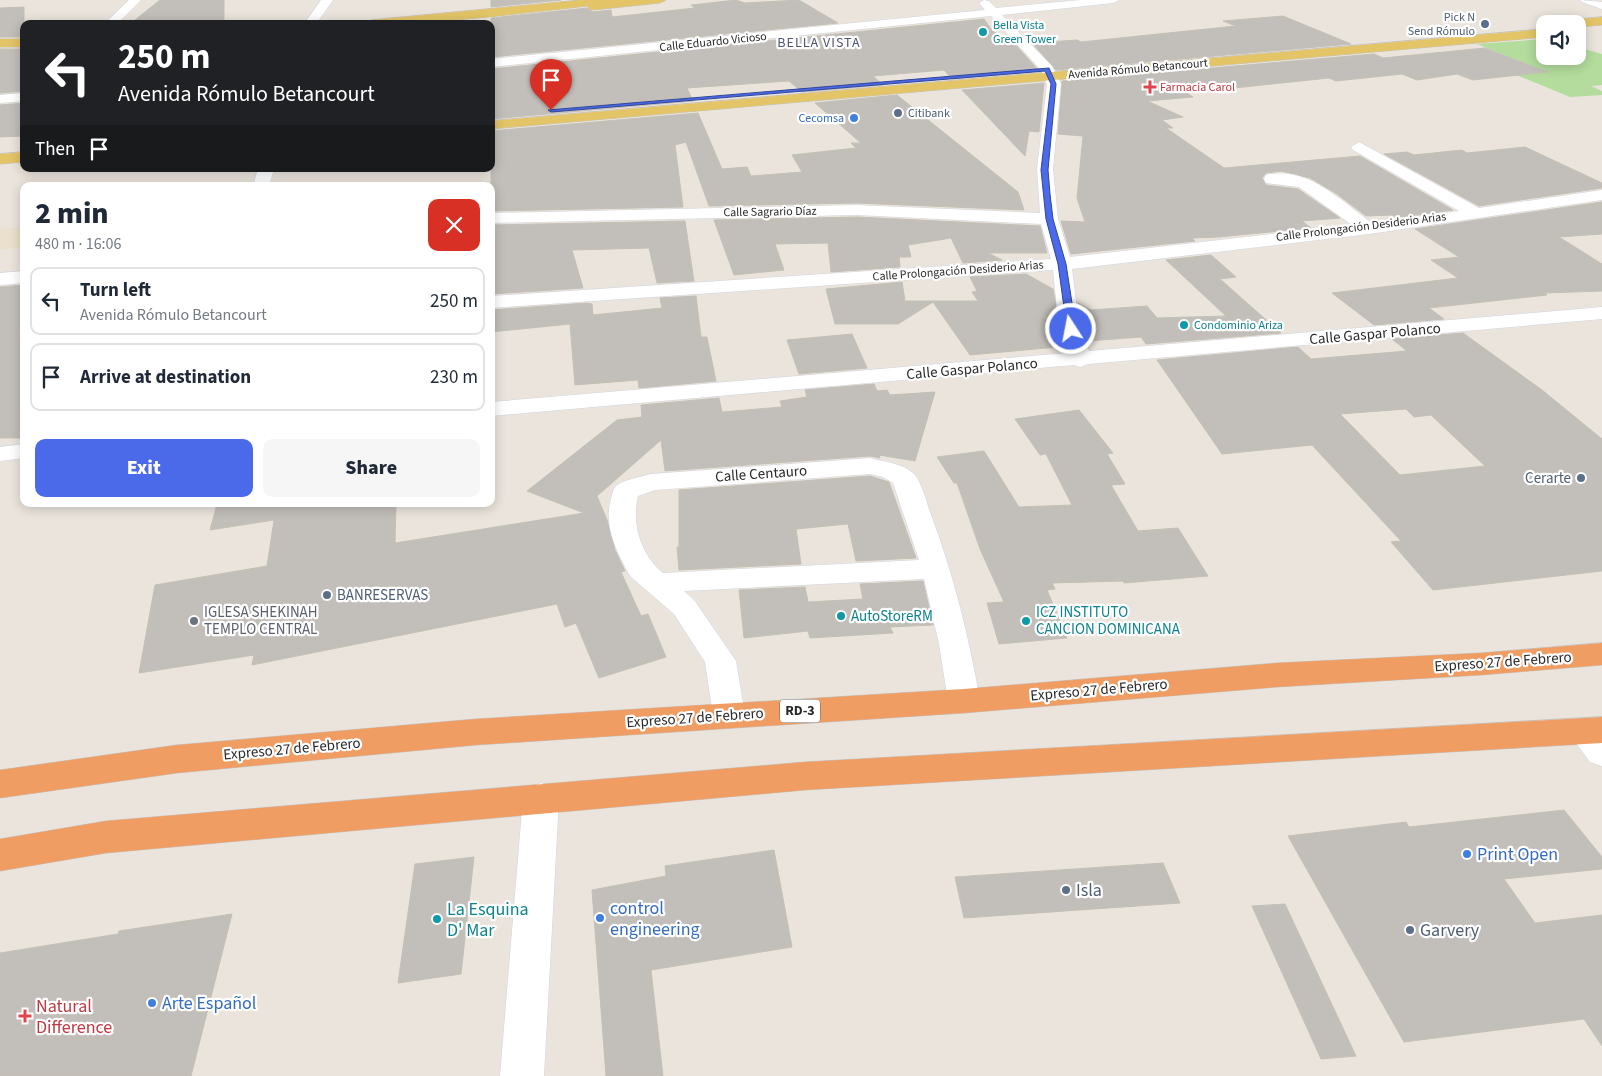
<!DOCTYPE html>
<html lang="en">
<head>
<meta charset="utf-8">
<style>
	:root { --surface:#fff; --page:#f6f6f7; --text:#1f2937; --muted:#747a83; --line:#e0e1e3; --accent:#4b6ae9 }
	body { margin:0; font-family:"Source Sans 3",sans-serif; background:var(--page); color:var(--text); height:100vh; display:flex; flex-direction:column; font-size:19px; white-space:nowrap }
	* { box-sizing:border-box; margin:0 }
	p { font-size:16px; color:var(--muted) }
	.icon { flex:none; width:28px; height:28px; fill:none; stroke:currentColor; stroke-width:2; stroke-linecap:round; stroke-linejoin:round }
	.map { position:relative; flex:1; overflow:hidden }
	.panel { position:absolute; left:20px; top:182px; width:475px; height:325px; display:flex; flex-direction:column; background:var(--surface); border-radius:10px; box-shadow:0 2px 12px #0003 }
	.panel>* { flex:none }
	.hud { position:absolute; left:20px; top:20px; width:475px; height:152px; border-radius:10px; box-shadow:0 2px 12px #0003; background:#202124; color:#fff; overflow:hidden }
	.buttons { position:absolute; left:1536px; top:15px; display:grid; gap:10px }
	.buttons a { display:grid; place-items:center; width:50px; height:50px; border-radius:10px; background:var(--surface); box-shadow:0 2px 12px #0003; font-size:25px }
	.pin { position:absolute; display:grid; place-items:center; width:42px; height:42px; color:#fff; margin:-51px -21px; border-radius:50% 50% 50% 0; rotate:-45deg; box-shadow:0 0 5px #0007 }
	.pin .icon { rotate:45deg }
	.me { position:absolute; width:55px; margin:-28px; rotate:349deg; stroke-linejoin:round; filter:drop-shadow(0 0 4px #0008) }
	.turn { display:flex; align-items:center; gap:18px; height:105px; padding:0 15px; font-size:22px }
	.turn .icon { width:65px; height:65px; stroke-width:2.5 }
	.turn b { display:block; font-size:35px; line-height:42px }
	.then { display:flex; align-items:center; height:48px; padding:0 15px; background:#0003; gap:10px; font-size:19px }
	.round { display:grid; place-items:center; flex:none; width:52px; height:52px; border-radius:10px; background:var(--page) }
	.headline { display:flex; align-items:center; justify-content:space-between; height:85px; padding:0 15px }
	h1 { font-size:30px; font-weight:800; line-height:38px }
	.action { display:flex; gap:10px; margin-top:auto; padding:10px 15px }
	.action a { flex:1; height:58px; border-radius:10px; background:var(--accent); color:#fff; font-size:20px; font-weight:800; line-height:58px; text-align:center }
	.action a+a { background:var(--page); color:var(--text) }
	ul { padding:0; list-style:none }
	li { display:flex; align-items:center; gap:15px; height:68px; margin:0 10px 8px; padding:0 5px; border:2px solid var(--line); border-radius:10px }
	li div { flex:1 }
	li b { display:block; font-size:19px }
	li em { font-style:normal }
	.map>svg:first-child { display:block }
	.education { fill:#eae0cd }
	.green { fill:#b3dc9d }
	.building { fill:#c2beb9; stroke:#c5c0b6; fill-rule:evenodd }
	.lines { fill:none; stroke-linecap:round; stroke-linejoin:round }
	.minor-casing { stroke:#d2d5e1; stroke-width:1 }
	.major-casing { stroke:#c3c3c3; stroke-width:1 }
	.highway-casing { stroke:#c3c3c3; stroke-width:1 }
	.minor { fill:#fff; fill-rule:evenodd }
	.major { fill:#e3c568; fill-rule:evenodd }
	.highway { fill:#ef9d62; fill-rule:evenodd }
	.route { fill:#4b6ae9; stroke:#314597 }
	.service-dot { fill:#5c6f8a; stroke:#fff; stroke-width:2 }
	.culture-dot { fill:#0f9aa8; stroke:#fff; stroke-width:2 }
	.health-dot { fill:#e0444e; stroke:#fff; stroke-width:2 }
	.shop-dot { fill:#3f7fe0; stroke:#fff; stroke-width:2 }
	.worship-dot { fill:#6b7280; stroke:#fff; stroke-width:2 }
	.labels { text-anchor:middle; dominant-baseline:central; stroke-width:4.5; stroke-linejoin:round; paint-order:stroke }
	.far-service-label { font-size:12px; fill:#4e5e75; stroke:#fff; text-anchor:end }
	.far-culture-label { font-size:12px; fill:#0d838f; stroke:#fff; text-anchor:start }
	.far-street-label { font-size:12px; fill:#292929; stroke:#fff }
	.far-health-label { font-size:12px; fill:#be3a42; stroke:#fff; text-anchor:start }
	.far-shop-label { font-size:12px; fill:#366cbe; stroke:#fff; text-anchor:end }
	.far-neighbourhood-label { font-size:14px; letter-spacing:1px; fill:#4e5575; stroke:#fff }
	.shield { fill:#fff; stroke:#696969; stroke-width:1 }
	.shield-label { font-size:14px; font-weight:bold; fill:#292929 }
	.street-label { font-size:15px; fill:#292929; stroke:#fff }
	.service-label { font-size:15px; fill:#4e5e75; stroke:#fff; text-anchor:end }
	.worship-label { font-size:15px; fill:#5b616d; stroke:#fff; text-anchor:start }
	.culture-label { font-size:15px; fill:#0d838f; stroke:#fff; text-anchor:start }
	.near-shop-label { font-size:18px; fill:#366cbe; stroke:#fff; text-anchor:start }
	.near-service-label { font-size:18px; fill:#4e5e75; stroke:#fff; text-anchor:start }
	.near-culture-label { font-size:18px; fill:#0d838f; stroke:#fff; text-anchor:start }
	.near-health-label { font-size:18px; fill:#be3a42; stroke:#fff; text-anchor:start }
</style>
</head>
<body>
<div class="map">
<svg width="1602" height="1076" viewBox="0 0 1602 1076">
	<rect width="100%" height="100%" fill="#eae4dc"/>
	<polygon class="education" points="24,226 24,247 0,250 0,229"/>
	<polygon class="green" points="1545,39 1545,56 1578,56 1578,47 1602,54 1602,85 1591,86 1602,91 1602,95 1570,97 1514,74 1544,71 1477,44"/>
	<g class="building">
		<polygon points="160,0 224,0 224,20 130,24"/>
		<polygon points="491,0 561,0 491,7"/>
		<polygon points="736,0 745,3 799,0 838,23 491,57 491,18 587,8 593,12 611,10 612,17 695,8 691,5"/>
		<polygon points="24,7 24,37 0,37 0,8"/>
		<polygon points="1283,16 1351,44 1056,70 1032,43 1077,40 1081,42 1236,26 1223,21"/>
		<polygon points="984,19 991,29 1010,45 1015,44 1039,71 952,79 944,70 873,76 883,85 802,92 789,81 687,88 693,101 491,119 491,69"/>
		<polygon points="1485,48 1547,72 1473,80 1457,74 1417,80 1402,74 1336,81 1329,78 1187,93 1193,97 1147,101 1183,117 1162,120 1173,128 1166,128 1224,168 1360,156 1453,210 1397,218 1392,215 1366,216 1337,194 1310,178 1281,171 1266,173 1262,178 1266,185 1298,189 1340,218 1302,221 1311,228 1219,237 1192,238 1195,241 1071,254 1061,221 1085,222 1077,198 1083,136 1058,134 1062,81 1374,54 1383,58"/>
		<polygon points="0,49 24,49 24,91 0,93"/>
		<polygon points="1044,83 1039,132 1029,131 1025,156 962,90"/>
		<polygon points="897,95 1018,192 1024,210 857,203 709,206 686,142 675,145 683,207 491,211 491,131 698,113 722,169 747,167 751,176 802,172 792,155 856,148 851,143 861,143 815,103"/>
		<polygon points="24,103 24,136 0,137 0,105"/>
		<polygon points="1525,147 1602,183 1602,188 1479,206 1384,154 1407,152 1414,155 1462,150 1467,153"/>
		<polygon points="1602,202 1602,234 1559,237 1602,264 1602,291 1545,293 1547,295 1429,308 1444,319 1374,325 1332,293 1458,278 1431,260 1459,257 1415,229"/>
		<polygon points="857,217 1040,226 1047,253 988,253 1002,260 963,263 951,238 908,245 911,257 899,257 900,267 831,272 828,243 775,244 784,270 734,275 714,220"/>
		<polygon points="685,221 694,281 657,283 649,248 572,250 583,288 491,294 491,225"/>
		<polygon points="1211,255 1236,277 1220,279 1281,333 1146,344 1141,337 1088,341 1078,303 1091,310 1147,306 1157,318 1226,316 1166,260"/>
		<polygon points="1026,274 1053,289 1063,343 1056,343 1058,347 970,355 933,302 898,324 835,324 826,289 902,282 905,301 978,301 972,292 977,291 970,277"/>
		<polygon points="24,285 24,438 0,438 0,287"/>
		<polygon points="696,296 701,337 707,337 716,381 639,388 638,380 575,385 570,324 491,332 491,310 587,303 592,304 593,315 662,308 660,298"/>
		<path d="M 1463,333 L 1542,390 L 1602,439 L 1602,571 L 1433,590 L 1391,542 L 1401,541 L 1312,445 L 1222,454 L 1157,360 L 1298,347 L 1311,359 L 1407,351 L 1392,339 ZM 1406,409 L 1414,417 L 1431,415 L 1485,466 L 1400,475 L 1340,414 Z"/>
		<polygon points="852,334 867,368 799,374 787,340"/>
		<polygon points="874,384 877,391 887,390 890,395 935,392 915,461 879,455 880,458 870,456 665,471 661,440 597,496 607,520 615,550 625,571 621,572 641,616 648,614 666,657 599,678 576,623 565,627 557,604 252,665 254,655 139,673 155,585 267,566 274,520 210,530 217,504 396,504 395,543 584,513 527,491 617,420 642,417 641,405 719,398 722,412 782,407 780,401 807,397 805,390"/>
		<polygon points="1079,410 1113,453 1107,454 1125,484 1111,485 1138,531 1178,528 1208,576 1124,583 1123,581 1052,583 1055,589 1047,590 1067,638 999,644 987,603 1004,602 980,549 957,483 954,483 937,457 984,451 1019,507 1072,505 1046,454 1040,455 1015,419"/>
		<polygon points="870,476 889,482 916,558 856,561 848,524 796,529 801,564 679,570 677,547 679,547 679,490"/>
		<polygon points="923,581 933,625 890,627 893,633 810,638 808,631 744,638 739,590 805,587 808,602 863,599 860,584"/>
		<polygon points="1564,810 1602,857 1602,869 1504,879 1535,923 1602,915 1602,1046 1584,1019 1404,1042 1288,836 1406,822 1409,827"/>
		<polygon points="774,850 792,947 651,970 663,1076 606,1076 592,890 666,876 665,866"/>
		<polygon points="474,857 461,974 398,983 415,864"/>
		<polygon points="1163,863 1180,903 964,918 955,877"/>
		<polygon points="1285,904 1356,1056 1321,1059 1252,906"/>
		<polygon points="232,914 191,1076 0,1076 0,953 118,934 119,931"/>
	</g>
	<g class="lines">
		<g class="minor-casing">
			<g id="minor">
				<polygon points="129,0 141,0 117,24 104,24"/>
				<polygon points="321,0 333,0 316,24 304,24"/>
				<path d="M 984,0 L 989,1 L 996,8 L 1080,0 L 1119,0 L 1113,3 L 1002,15 L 1052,66 L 1061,84 L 1053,169 L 1058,219 L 1070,257 L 1352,225 L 1299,187 L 1266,183 L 1264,179 L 1266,175 C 1307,165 1341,201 1372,223 L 1459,211 L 1353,150 L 1351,147 L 1359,142 L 1479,208 L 1602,190 L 1602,200 L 1369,234 L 1072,269 L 1077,309 L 1089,351 L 1602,307 L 1602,319 L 1088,364 L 1080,367 L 1074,365 L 491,416 L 491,402 L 1067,353 L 1057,309 L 1053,270 L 491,308 L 491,296 L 1051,259 L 1041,224 L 857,215 L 491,223 L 491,213 L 857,205 L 1040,213 L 1037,169 L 1047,84 L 1041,70 L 991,16 L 491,67 L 491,59 L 985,10 L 979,3 Z"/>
				<polygon points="1580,0 1602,2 1602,9 1582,2"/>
				<polygon points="24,93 24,101 0,103 0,95"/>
				<polygon points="258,169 274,169 269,186 253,186"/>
				<polygon points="24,271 24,283 0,285 0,273"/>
				<polygon points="24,444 24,458 0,461 0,447"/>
				<path d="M 870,458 C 884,462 902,463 913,473 C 922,482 926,501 930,512 C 953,573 969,636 980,701 L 975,710 L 964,713 L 953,710 L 948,701 L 939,644 L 924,579 L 684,591 L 694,600 L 736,661 L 745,715 L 741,724 L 729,728 L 717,724 L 713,715 L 705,662 L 674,614 L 631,577 C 617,554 603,525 611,499 C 612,495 613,488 617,485 C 626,479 641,477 651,474 ZM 870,474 L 883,477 L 893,483 L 919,560 L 663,573 C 641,555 631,523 638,496 L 655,490 Z"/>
				<polygon points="1584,718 1596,722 1602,729 1602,766 1590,762 1567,731 1572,722"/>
				<polygon points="541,783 554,788 559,798 544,1076 500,1076 523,798 528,788"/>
			</g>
		</g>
		<g class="major-casing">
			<g id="major">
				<path d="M 581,0 L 666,0 L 660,3 L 593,10 L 589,9 L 588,6 C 514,14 440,24 365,24 L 371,20 Z"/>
				<polygon points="1602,17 1602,25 1578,27 1578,24 1563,24 1569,20"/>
				<polygon points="1545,29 1545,37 491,129 491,121"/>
				<rect x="0" y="39" width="24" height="8"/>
				<polygon points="24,152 24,162 0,164 0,154"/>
			</g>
		</g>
		<g class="highway-casing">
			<g id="highway">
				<polygon points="1602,643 1602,665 1481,675 1277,687 964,713 476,745 177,773 0,798 0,770 177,745 476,719 964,689 1277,663 1481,653"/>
				<polygon points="1602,717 1602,743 805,790 106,853 0,871 0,839 106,821 805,762"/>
			</g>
		</g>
		<use href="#minor" class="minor"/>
		<use href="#major" class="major"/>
		<use href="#highway" class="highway"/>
	</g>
	<polygon class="route" points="1049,68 1056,84 1048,170 1050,194 1053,219 1066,264 1076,329 1071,332 1067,329 1058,264 1046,219 1041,170 1051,84 1045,71 551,112 548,110"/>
	<g class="service-dot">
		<circle cx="1485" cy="24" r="5"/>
		<circle cx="898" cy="113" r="5"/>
		<circle cx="1581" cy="478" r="5"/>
		<circle cx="327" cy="595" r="5"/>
		<circle cx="1066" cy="890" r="5"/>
		<circle cx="1410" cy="930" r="5"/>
	</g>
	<g class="culture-dot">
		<circle cx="983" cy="32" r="5"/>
		<circle cx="1184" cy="325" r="5"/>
		<circle cx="841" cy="616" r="5"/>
		<circle cx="1026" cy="621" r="5"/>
		<circle cx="437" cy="919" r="5"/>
	</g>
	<g class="health-dot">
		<path d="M1147.5 79.5h5v5h5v5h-5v5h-5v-5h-5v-5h5z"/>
		<path d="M22.5 1008.5h5v5h5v5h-5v5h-5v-5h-5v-5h5z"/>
	</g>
	<g class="shop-dot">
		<circle cx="854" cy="118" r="5"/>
		<circle cx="1467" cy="854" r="5"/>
		<circle cx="600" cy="918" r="5"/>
		<circle cx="152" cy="1003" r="5"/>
	</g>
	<circle class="worship-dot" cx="194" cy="621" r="5"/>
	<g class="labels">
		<g class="far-service-label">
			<text x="1475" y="17">Pick N<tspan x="1475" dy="14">Send Rómulo</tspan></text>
			<text x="908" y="113" text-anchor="start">Citibank</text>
		</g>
		<g class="far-culture-label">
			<text x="993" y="25">Bella Vista<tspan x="993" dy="14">Green Tower</tspan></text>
			<text x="1194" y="325">Condominio Ariza</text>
		</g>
		<g class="far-street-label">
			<text transform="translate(713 42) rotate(-6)">Calle Eduardo Vicioso</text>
			<text transform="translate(1138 69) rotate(-5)">Avenida Rómulo Betancourt</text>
			<text transform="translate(770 212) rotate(-1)">Calle Sagrario Díaz</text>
			<text transform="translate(1361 227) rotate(-7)">Calle Prolongación Desiderio Arias</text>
			<text transform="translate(958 271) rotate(-4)">Calle Prolongación Desiderio Arias</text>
		</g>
		<g class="far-health-label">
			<text x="1160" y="87">Farmacia Carol</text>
		</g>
		<g class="far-shop-label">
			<text x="844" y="118">Cecomsa</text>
		</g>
		<g class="far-neighbourhood-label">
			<text x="819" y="43">BELLA VISTA</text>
		</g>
		<rect class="shield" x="780" y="699.5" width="40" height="23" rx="4"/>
		<g class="shield-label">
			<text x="800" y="711">RD-3</text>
		</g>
		<g class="street-label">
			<text transform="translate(1375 334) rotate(-5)">Calle Gaspar Polanco</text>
			<text transform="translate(972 369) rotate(-5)">Calle Gaspar Polanco</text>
			<text transform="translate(761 474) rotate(-4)">Calle Centauro</text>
			<text transform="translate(1503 662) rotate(-4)">Expreso 27 de Febrero</text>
			<text transform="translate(1099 690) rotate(-5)">Expreso 27 de Febrero</text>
			<text transform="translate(695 718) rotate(-4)">Expreso 27 de Febrero</text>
			<text transform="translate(292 749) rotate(-5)">Expreso 27 de Febrero</text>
		</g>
		<g class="service-label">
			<text x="1571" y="478">Cerarte</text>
			<text x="337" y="595" text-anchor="start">BANRESERVAS</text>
		</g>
		<g class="worship-label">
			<text x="204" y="612">IGLESA SHEKINAH<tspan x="204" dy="17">TEMPLO CENTRAL</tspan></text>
		</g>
		<g class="culture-label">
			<text x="1036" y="612">ICZ INSTITUTO<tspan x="1036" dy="17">CANCION DOMINICANA</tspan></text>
			<text x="851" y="616">AutoStoreRM</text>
		</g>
		<g class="near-shop-label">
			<text x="1477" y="854">Print Open</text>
			<text x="610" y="908">control<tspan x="610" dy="21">engineering</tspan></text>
			<text x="162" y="1003">Arte Español</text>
		</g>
		<g class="near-service-label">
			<text x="1076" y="890">Isla</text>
			<text x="1420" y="930">Garvery</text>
		</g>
		<g class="near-culture-label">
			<text x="447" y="909">La Esquina<tspan x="447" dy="21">D' Mar</tspan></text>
		</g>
		<g class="near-health-label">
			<text x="36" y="1006">Natural<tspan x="36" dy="21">Difference</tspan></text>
		</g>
	</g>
</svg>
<div class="buttons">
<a><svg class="icon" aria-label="sound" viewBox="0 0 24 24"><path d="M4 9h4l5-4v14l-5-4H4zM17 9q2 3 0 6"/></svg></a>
</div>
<div class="pin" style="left:551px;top:110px;background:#d93025"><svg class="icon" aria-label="arrive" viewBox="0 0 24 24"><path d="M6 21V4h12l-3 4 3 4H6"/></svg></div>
<svg class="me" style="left:1071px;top:329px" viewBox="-20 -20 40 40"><circle r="17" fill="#4b6ae9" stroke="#fff" stroke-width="3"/><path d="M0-11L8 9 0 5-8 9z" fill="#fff"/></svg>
<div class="hud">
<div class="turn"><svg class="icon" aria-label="left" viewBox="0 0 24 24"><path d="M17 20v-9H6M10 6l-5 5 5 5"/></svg><div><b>250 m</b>Avenida Rómulo Betancourt</div></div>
<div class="then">Then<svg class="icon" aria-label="arrive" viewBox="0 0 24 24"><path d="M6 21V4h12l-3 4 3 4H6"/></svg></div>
</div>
<section class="panel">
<div class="headline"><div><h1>2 min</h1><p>480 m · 16:06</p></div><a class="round" style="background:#d93025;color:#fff"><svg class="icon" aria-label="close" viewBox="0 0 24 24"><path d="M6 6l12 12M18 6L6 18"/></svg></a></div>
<ul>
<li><svg class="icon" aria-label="left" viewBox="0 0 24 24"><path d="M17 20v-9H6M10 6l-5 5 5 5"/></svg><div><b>Turn left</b><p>Avenida Rómulo Betancourt</p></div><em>250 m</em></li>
<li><svg class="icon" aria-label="arrive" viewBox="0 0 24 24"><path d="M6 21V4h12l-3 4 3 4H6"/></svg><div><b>Arrive at destination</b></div><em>230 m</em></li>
</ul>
<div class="action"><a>Exit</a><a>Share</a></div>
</section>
</div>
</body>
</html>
